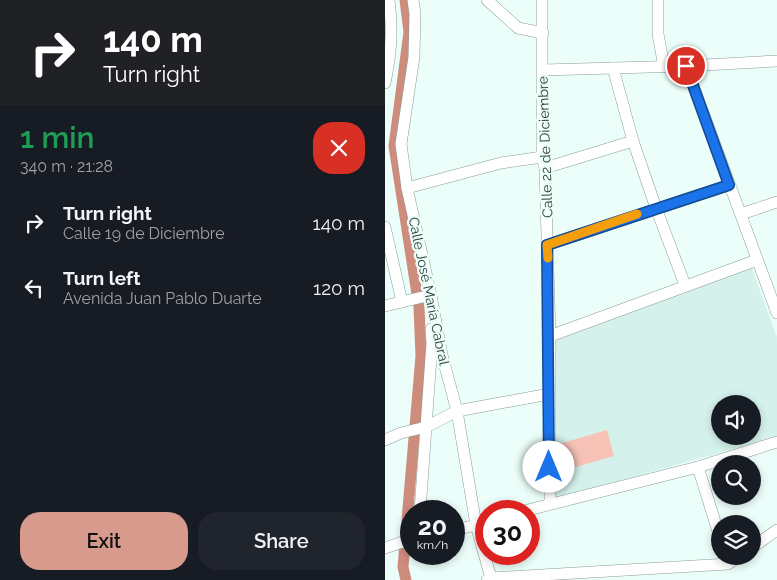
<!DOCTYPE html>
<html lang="en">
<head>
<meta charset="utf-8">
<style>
	:root { --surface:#171b24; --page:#20242c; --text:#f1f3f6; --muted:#9ea1a6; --accent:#d79a8d }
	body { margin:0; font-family:Raleway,sans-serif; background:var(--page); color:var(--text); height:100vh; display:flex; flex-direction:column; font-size:19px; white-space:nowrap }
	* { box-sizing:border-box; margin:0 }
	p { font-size:16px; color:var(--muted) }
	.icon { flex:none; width:28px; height:28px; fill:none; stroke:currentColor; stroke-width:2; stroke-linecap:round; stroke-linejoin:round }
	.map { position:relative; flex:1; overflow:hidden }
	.side { display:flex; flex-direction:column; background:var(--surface); width:385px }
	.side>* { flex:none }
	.hud { background:#202124; color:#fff; overflow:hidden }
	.controls { position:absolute; left:326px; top:395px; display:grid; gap:10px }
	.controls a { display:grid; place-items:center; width:50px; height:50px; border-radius:50%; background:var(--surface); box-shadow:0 2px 8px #0003; font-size:25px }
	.speed { position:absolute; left:15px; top:500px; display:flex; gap:10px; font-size:25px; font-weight:700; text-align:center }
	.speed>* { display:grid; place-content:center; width:65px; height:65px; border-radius:50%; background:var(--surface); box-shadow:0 2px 8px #0003; line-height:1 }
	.speed small { font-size:12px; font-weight:400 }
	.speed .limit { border:8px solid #d22; background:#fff; color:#111 }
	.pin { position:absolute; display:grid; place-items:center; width:42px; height:42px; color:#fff; margin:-21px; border:2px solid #fff; border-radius:50%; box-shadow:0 1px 5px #0007 }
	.me { position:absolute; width:55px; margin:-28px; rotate:0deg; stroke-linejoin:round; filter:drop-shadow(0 0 4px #0008) }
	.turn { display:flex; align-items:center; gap:18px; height:105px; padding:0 20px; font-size:22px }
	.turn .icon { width:65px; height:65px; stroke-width:2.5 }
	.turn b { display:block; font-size:35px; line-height:42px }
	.round { display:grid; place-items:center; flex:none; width:52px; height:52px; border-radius:20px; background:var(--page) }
	.overview { display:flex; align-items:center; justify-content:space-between; height:85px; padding:0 20px }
	h1 { font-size:30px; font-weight:600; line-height:38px; color:#1e9e55 }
	.action { display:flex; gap:10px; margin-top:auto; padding:10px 20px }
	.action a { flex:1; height:58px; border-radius:20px; background:var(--accent); color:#111; font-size:20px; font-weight:600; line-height:58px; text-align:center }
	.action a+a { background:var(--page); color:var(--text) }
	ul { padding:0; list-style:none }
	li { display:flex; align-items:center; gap:15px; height:65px; padding:0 20px }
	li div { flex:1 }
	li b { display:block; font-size:19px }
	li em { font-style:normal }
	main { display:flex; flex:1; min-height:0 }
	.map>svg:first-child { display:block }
	.built { fill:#d5f1eb; fill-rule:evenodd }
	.green { fill:#f8c3b7 }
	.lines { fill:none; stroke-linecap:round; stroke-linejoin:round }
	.canal { stroke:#ce8c7d; stroke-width:11 }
	.minor-casing { stroke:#8b9c98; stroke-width:12 }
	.minor { stroke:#fff; stroke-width:11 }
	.route-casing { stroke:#114b97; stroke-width:12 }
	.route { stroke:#1a73e8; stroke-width:9 }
	.slow { stroke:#f59e0b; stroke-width:9 }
	.labels { text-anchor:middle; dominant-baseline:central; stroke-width:5; stroke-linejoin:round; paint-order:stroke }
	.street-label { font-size:14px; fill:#353d3b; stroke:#ebfef9 }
</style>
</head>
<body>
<main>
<section class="side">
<div class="hud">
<div class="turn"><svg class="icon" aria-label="right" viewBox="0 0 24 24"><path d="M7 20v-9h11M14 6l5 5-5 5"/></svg><div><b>140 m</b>Turn right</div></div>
</div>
<div class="overview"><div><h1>1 min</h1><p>340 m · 21:28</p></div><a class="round" style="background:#d93025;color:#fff"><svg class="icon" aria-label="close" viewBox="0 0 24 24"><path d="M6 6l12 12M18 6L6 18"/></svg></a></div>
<ul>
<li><svg class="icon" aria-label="right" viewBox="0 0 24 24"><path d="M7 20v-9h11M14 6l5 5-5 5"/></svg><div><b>Turn right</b><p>Calle 19 de Diciembre</p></div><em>140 m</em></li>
<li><svg class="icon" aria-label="left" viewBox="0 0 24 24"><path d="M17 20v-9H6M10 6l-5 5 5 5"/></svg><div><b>Turn left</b><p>Avenida Juan Pablo Duarte</p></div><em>120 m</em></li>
</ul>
<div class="action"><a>Exit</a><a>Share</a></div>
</section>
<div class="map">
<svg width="392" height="580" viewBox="0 0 392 580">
	<rect width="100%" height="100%" fill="#ebfef9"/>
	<path class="built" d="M 366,266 L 392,337 L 392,437 L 169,499 L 169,338 ZM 335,404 L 368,404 L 368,436 L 335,436 Z"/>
	<polygon class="green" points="222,430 229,456 184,469 177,443"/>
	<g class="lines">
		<polyline class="canal" points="20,0 24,32 9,146 34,307 36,356 18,567 21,580"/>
		<g class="minor-casing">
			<g id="minor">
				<polyline points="28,0 30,14 29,57 16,144 22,188 46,295 57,355 72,411 91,525 106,578"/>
				<polyline points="102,0 133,28 158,33"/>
				<polyline points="157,0 157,157 160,168 165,336 165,503"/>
				<polyline points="273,0 273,34 279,67"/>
				<polyline points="301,66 392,313"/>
				<polyline points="228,68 248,141 271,208 300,285"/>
				<polyline points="158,70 301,66 392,61"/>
				<path d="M 0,83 C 6,53 8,31 4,0"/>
				<polyline points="160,168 248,141"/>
				<polyline points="22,188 116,163 157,157"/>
				<polyline points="356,214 392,202"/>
				<polyline points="0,227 17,302"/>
				<polyline points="162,245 344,185"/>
				<polyline points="0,306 46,295 46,300"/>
				<polyline points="165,336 372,260"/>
				<polyline points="0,440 16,433 41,427 72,411 164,394"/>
				<polyline points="313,467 335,538"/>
				<polyline points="35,511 47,343 46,329"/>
				<polyline points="139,511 313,467 392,442"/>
				<polyline points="69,530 101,523"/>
				<polyline points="368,547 392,530"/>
				<polyline points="0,548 26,539"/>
				<polyline points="102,580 106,578 343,564 355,556"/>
			</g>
		</g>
		<use href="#minor" class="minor"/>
	</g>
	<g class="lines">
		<g class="route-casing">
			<polyline id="route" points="164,467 162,245 344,185 301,66"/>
		</g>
		<use href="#route" class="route"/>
		<polyline class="slow" points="163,258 162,245 252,214"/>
	</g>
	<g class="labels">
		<g class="street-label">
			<text transform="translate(160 147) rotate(-92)">Calle 22 de Diciembre</text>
			<text transform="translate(44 291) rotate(78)">Calle José María Cabral</text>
		</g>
	</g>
</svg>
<div class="controls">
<a><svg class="icon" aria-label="sound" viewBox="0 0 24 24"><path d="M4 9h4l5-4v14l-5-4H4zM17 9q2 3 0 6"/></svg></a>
<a><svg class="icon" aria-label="search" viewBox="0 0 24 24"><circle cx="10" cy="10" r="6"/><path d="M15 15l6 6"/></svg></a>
<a><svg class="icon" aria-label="layers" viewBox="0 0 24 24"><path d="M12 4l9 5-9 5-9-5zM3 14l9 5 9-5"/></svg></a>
</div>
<div class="speed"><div>20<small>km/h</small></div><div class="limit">30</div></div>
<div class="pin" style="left:301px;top:66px;background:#d93025"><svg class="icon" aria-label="arrive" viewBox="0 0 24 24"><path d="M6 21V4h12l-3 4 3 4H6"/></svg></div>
<svg class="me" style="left:164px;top:467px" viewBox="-20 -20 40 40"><circle r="19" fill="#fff"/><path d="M0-13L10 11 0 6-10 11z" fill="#1a73e8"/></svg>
</div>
</main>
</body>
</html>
